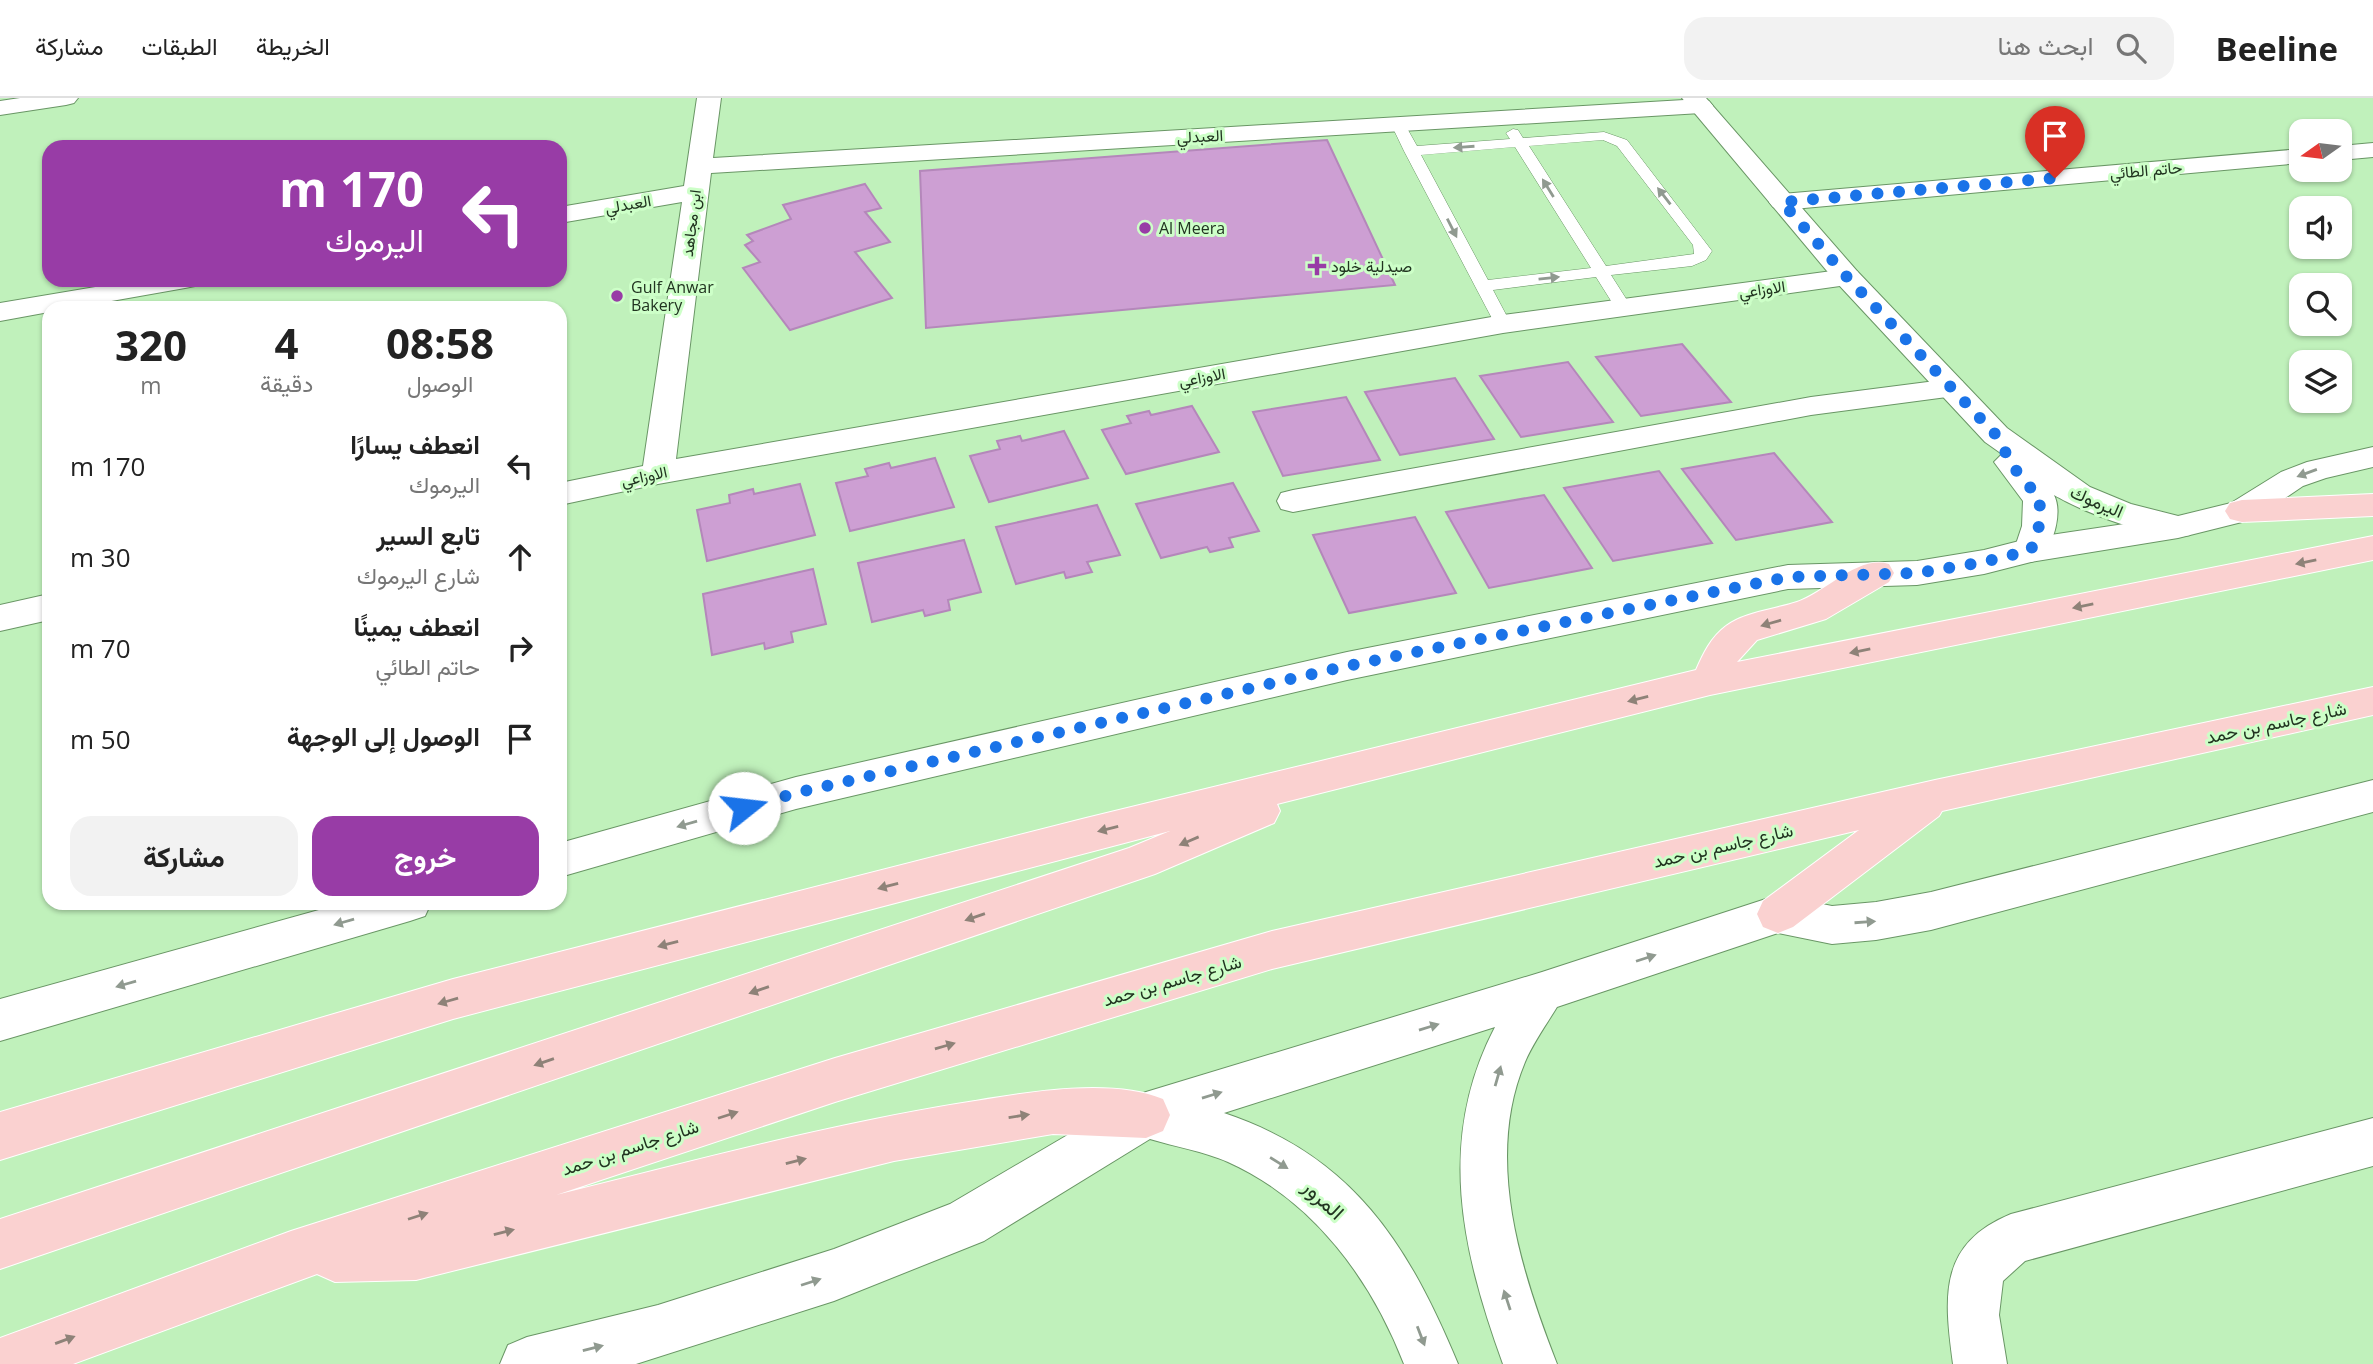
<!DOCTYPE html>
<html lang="ar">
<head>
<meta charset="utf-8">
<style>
	:root { --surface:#fff; --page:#f2f2f2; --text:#222; --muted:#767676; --line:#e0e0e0; --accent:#983ca6 }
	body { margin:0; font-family:"Open Sans",Vazirmatn,sans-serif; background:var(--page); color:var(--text); direction:rtl; height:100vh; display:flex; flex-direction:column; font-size:26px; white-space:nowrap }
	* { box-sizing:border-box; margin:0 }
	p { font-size:23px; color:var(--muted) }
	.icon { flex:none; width:38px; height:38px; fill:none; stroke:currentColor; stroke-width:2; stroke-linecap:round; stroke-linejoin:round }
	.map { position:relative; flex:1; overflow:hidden; direction:ltr }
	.panel { position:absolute; left:42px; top:203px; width:525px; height:609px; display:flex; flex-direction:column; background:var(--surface); border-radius:21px; box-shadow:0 2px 5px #0004; direction:rtl }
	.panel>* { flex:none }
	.guide { position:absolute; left:42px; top:42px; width:525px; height:147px; border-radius:21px; box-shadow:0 2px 5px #0004; direction:rtl; background:#983ca6; color:#fff; overflow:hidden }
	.needle { width:46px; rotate:256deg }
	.fabs { position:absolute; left:2289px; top:21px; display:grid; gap:14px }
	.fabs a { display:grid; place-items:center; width:63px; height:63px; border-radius:14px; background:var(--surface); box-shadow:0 2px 5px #0004; font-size:35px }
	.pin { position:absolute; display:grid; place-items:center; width:60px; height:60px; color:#fff; margin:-72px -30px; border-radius:50% 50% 50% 0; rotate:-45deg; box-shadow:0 0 7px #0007 }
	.pin .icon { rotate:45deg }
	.me { position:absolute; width:77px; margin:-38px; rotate:74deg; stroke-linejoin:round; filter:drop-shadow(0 0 5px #0008) }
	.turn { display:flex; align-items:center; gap:24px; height:147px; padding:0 28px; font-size:32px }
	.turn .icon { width:91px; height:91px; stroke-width:2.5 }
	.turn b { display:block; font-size:49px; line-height:60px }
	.eta { display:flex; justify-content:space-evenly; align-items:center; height:119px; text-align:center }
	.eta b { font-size:42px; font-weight:700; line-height:49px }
	.cta { display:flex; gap:14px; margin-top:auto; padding:14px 28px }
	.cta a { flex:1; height:80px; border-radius:21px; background:var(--accent); color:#fff; font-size:28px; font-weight:700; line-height:80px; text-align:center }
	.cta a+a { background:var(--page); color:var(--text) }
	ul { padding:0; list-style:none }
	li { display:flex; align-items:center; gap:21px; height:91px; padding:0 28px }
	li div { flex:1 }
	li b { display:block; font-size:26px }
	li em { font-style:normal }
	header { display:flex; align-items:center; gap:42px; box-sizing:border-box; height:98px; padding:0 35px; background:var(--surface); border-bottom:2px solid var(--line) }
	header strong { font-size:33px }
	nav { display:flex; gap:38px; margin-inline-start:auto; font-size:24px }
	.search { width:490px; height:63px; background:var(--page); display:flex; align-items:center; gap:18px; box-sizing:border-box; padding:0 24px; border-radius:21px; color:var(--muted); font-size:26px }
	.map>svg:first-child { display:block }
	.building { fill:#cd9fd3; stroke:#b487ba; stroke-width:2 }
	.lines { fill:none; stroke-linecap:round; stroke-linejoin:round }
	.lane-casing { stroke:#699665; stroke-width:1 }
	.street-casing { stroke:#699665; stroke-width:2 }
	.secondary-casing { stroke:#699665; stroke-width:2 }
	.primary-casing { stroke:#fff; stroke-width:2 }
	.lane { fill:#fff; fill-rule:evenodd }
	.street { fill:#fff; fill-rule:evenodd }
	.secondary { fill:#fff; fill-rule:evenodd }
	.primary { fill:#fad1d0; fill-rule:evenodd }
	.oneway { fill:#909a90 }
	.oneway2 { fill:#8e8278 }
	.route { stroke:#1a73e8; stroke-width:12; stroke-dasharray:0 21.6 }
	.poi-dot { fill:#983ca6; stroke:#cdffc8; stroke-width:2.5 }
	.labels { text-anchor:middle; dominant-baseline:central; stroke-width:6; stroke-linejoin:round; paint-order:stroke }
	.far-street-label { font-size:16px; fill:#213420; stroke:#cdffc8 }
	.far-poi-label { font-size:16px; fill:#213420; stroke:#cdffc8; text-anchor:start }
	.street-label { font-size:18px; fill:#213420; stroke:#cdffc8 }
	.near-street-label { font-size:21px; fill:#213420; stroke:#cdffc8 }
</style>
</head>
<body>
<header>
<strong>Beeline</strong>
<div class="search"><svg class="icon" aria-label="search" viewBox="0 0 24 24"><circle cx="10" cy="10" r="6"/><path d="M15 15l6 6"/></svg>ابحث هنا</div>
<nav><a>الخريطة</a><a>الطبقات</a><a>مشاركة</a></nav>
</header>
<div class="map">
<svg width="2373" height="1266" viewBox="0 0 2373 1266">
	<rect width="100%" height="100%" fill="#c0f1bb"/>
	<g class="building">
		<polygon points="1327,42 1395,187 926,230 920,73"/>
		<polygon points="865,86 881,110 865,114 890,144 855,154 892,200 790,232 743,170 760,164 745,147 753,143 747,137 791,121 783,107"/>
		<polygon points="1682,246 1731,304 1641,318 1596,259"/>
		<polygon points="1568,264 1613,324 1521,339 1480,278"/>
		<polygon points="1455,280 1494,341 1400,357 1365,294"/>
		<polygon points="1346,299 1380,362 1283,378 1253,314"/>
		<polygon points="1192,308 1219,354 1126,376 1102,332 1131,325 1127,318 1149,313 1151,317"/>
		<polygon points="1064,333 1088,380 989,404 970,358 1000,351 997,343 1020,338 1022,343"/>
		<polygon points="1774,355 1832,424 1736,442 1682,371"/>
		<polygon points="935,360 954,409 850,433 836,385 868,378 865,371 889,365 891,370"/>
		<polygon points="1659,373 1712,445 1613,463 1564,390"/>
		<polygon points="1233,385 1259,433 1229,440 1233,449 1210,454 1207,449 1161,460 1136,406"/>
		<polygon points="800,386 815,437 707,463 697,412 730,405 729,397 753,391 754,396"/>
		<polygon points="1544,397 1592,470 1489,490 1446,414"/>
		<polygon points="1097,407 1120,457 1087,464 1092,474 1066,480 1064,474 1016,486 996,429"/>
		<polygon points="1415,419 1456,495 1349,515 1313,437"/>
		<polygon points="964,442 981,494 948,502 950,512 925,518 923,512 872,524 858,465"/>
		<polygon points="813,471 826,526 791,534 793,544 765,551 764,545 712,557 703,496"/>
	</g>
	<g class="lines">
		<g class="lane-casing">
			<path id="lane" d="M 1398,22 L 1403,23 L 1417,48 L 1510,41 L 1506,35 L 1513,31 L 1518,32 L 1523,40 L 1604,34 L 1627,42 L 1712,153 L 1706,162 L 1692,168 L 1611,177 L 1632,210 L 1624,215 L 1618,214 L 1596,179 L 1493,192 L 1511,226 L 1509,230 L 1497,230 L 1404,53 L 1391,26 ZM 1603,42 L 1617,48 L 1693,147 L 1694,156 L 1606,168 L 1529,48 ZM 1515,49 L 1591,170 L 1488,182 L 1421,57 Z"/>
		</g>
		<g class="street-casing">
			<g id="street">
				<polygon points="20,0 78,0 74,5 66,7 0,17 0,3"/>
				<polygon points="697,0 721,0 713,60 1701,1 1709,3 1713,8 1709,13 1701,15 711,75 676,361 1503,217 1847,171 1857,173 1861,179 1857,185 1847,187 1503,235 658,386 560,407 560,385 643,368 682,104 560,125 560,109 684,88"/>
				<polygon points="2373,45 2373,59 2340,62 2340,48"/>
				<polygon points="2301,51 2301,65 1782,112 1773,109 1769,104 1773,99 1782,96"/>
				<polygon points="137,182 199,182 195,188 185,190 72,210 49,210 49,214 0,223 0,205"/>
				<polygon points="1951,281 1962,283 1966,290 1962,297 1811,317 1293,414 1281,411 1277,403 1281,395 1293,392 1811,299"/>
				<polygon points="2373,349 2373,369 2326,380 2303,388 2254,421 2178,440 2031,464 1984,476 1917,487 1788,491 1347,582 796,711 560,779 560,745 796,679 1347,554 1788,467 1917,463 1984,452 2031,440 2178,418 2231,405 2281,374 2307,364"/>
				<polygon points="49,496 49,522 0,533 0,507"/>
				<path d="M 2373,682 L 2373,714 L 1931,832 L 1876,842 L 1832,846 L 1778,835 L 1557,909 C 1546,927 1533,945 1525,964 C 1484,1061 1521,1174 1557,1266 L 1503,1266 C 1462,1153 1436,1042 1495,929 L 1224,1015 C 1353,1058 1408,1146 1458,1266 L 1404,1266 C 1371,1181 1313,1102 1228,1064 C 1203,1053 1176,1049 1150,1041 L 984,1143 L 834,1203 L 636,1266 L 500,1266 L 508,1247 L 527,1239 L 658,1207 L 834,1151 L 950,1106 L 1129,1001 L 1146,994 L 1542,874 L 1778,797 L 1832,808 L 1876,804 L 1931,794 Z"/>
				<polygon points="344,805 431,805 425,818 410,823 0,943 0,901"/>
				<path d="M 2373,1020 L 2373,1068 L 2025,1163 L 2003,1183 L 1999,1217 L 2007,1266 L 1953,1266 C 1944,1199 1938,1146 2011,1116 Z"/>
			</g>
		</g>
		<g class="secondary-casing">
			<path id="secondary" d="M 1682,0 L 1706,0 L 1857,173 L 2007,330 L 2090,389 L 2131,406 L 2190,421 L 2195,429 L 2190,437 C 2160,445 2081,413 2054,397 C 2063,415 2053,444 2043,460 L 2031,464 L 2019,460 L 2014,452 L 2022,428 L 2023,403 L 1994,364 L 2002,356 L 1985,344 L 1837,185 Z"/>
		</g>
		<g class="primary-casing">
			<g id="primary">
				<polygon points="2373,396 2373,418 2242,424 2230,421 2225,413 2230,405 2242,402"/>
				<path d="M 2373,438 L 2373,462 L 1710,597 L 1277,706 L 1280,713 L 1274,725 L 1155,776 L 0,1171 L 0,1121 L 1129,750 L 1170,733 L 453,921 L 0,1062 L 0,1014 L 453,881 L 1086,720 L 1696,572 C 1703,556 1711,539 1726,528 C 1744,514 1776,511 1797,504 C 1827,494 1857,457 1889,466 L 1894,475 L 1889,484 L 1826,521 L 1757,542 L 1737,564 Z"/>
				<path d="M 2373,589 L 2373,617 L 1942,713 L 1939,718 L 1793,829 L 1778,835 L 1763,829 L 1757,816 L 1763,803 L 1859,732 L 1272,871 L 835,1004 L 556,1097 C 695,1063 833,1025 975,1003 C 1029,994 1111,980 1163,1001 L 1170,1017 L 1163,1033 L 1146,1040 L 1053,1036 L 894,1063 L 416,1182 L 335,1184 L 317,1176 L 73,1266 L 0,1266 L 0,1240 L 291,1133 L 835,960 L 1272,833 L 1935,682 Z"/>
			</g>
		</g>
		<use href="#lane" class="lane"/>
		<use href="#street" class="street"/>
		<use href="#secondary" class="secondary"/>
		<use href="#primary" class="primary"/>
	</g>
	<defs><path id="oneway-solid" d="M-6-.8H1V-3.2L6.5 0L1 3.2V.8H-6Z" transform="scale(1.75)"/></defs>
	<g class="oneway">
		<use href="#oneway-solid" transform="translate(1464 49) rotate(176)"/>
		<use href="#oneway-solid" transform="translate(1548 90) rotate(-122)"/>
		<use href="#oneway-solid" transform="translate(1664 98) rotate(-128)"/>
		<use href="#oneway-solid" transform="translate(1452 130) rotate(63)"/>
		<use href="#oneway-solid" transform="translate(1549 180) rotate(-6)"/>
		<use href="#oneway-solid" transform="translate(2307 375) rotate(160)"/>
		<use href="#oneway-solid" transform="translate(687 726) rotate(164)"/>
		<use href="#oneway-solid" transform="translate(344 824) rotate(164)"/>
		<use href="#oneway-solid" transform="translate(1865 824) rotate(-4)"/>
		<use href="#oneway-solid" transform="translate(1646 860) rotate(-18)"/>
		<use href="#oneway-solid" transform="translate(126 886) rotate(164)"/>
		<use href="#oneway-solid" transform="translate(1429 929) rotate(-17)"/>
		<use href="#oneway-solid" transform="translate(1498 978) rotate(-74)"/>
		<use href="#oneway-solid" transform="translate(1212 997) rotate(-17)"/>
		<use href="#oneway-solid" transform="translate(1279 1065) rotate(32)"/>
		<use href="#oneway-solid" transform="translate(811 1184) rotate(-18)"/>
		<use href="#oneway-solid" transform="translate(1507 1202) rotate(-108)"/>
		<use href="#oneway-solid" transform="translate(1421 1238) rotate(69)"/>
		<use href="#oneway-solid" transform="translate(593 1250) rotate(-14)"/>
	</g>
	<g class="oneway2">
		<use href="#oneway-solid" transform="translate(2306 464) rotate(169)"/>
		<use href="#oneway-solid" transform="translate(2083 508) rotate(169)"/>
		<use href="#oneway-solid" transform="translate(1771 525) rotate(164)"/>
		<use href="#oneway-solid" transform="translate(1860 553) rotate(169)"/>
		<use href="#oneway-solid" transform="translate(1638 601) rotate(166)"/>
		<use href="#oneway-solid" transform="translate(1108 731) rotate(166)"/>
		<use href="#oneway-solid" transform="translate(1189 743) rotate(157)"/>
		<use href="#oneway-solid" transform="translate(888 788) rotate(165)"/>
		<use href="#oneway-solid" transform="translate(975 819) rotate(161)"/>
		<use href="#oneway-solid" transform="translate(668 846) rotate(165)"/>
		<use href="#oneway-solid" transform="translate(759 892) rotate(161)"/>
		<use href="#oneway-solid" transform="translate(448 903) rotate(164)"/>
		<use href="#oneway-solid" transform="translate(945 948) rotate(-16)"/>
		<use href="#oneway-solid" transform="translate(544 964) rotate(161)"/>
		<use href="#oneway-solid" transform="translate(728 1017) rotate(-18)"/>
		<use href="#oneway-solid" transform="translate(1019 1018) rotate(-9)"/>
		<use href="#oneway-solid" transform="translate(796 1063) rotate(-14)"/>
		<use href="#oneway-solid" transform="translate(418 1118) rotate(-18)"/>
		<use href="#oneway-solid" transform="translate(504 1134) rotate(-14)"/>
		<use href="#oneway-solid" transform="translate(65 1242) rotate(-20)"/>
	</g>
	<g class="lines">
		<polyline class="route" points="744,710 796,695 1347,568 1788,479 1917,475 1984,464 2031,452 2039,428 2040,401 2014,370 1996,337 1847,179 1782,104 2055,80"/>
	</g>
	<g class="poi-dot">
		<circle cx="1145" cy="130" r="7"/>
		<path d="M1313.5 157.5h7v7h7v7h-7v7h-7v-7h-7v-7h7z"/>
		<circle cx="617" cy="198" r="7"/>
	</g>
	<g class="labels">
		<g class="far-street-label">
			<text transform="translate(1200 38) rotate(-3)">العبدلي</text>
			<text transform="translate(2146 72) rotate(-5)">حاتم الطائي</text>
			<text transform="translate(628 106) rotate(-10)">العبدلي</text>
			<text transform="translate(691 125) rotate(-83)">ابن مجاهد</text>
			<text transform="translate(1762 191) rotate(-8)">الاوزاعي</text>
			<text transform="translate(1202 279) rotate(-10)">الاوزاعي</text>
			<text transform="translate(644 378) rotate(-12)">الاوزاعي</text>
		</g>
		<g class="far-poi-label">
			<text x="1159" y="130">Al Meera</text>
			<text x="1331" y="168">صيدلية خلود</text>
			<text x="631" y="189">Gulf Anwar<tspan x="631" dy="18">Bakery</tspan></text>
		</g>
		<g class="street-label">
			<text transform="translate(2097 403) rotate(23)">اليرموك</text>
			<text transform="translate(2276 624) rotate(-12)">شارع جاسم بن حمد</text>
			<text transform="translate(1723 747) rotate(-13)">شارع جاسم بن حمد</text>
			<text transform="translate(1172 882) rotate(-16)">شارع جاسم بن حمد</text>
			<text transform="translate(630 1049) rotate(-18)">شارع جاسم بن حمد</text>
		</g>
		<g class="near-street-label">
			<text transform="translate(1324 1101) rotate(43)">المرور</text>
		</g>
	</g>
</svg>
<div class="fabs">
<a><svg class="needle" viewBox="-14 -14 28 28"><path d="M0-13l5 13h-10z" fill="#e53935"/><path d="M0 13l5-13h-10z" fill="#767676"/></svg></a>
<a><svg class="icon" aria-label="sound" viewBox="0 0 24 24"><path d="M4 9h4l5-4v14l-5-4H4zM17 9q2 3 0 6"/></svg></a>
<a><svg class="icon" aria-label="search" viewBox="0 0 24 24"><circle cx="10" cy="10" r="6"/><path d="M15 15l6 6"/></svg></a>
<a><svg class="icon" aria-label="layers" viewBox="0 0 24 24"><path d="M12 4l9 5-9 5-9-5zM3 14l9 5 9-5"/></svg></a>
</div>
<div class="pin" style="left:2055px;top:80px;background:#d93025"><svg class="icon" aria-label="arrive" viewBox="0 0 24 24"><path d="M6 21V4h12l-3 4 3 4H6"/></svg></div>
<svg class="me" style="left:744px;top:710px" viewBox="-20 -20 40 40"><circle r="19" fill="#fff"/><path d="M0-13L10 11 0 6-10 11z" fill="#1a73e8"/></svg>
<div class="guide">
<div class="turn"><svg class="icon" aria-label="left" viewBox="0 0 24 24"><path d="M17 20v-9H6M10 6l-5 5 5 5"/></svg><div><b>170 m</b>اليرموك</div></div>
</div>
<section class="panel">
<div class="eta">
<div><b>08:58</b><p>الوصول</p></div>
<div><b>4</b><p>دقيقة</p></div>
<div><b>320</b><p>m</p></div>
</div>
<ul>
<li><svg class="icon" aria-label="left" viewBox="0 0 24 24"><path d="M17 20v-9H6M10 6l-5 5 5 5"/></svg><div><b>انعطف يسارًا</b><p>اليرموك</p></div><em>170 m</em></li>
<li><svg class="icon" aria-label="ahead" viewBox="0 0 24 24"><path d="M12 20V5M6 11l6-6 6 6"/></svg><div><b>تابع السير</b><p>شارع اليرموك</p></div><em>30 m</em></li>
<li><svg class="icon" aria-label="right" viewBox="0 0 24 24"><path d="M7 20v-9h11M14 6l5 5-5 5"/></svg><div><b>انعطف يمينًا</b><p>حاتم الطائي</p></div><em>70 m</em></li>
<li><svg class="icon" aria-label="arrive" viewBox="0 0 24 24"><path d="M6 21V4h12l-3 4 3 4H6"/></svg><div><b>الوصول إلى الوجهة</b></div><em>50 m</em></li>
</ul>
<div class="cta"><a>خروج</a><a>مشاركة</a></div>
</section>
</div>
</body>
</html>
